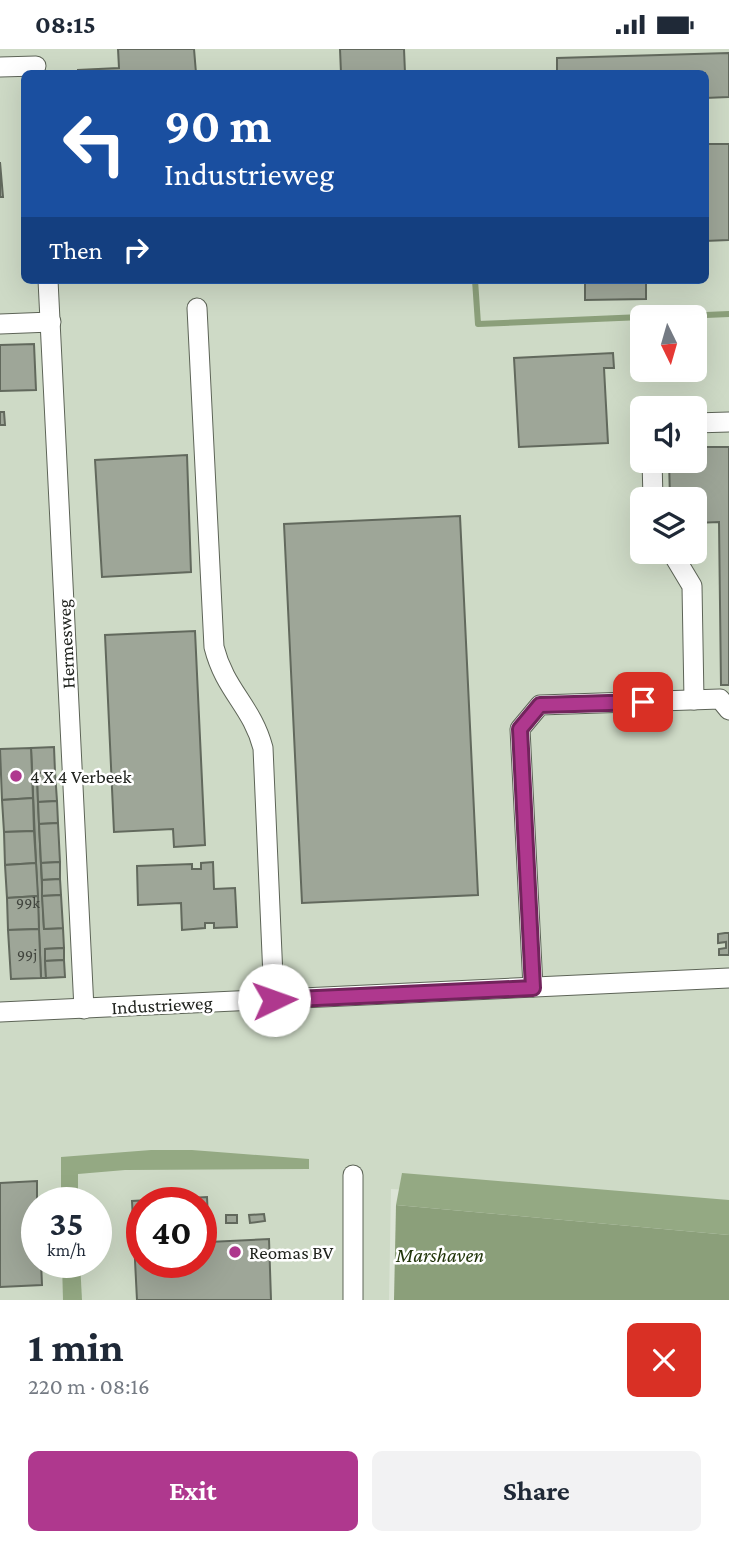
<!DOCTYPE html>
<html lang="en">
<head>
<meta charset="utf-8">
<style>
	:root { --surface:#fff; --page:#f2f2f3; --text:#1f2937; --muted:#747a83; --accent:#af388e }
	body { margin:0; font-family:"Crimson Pro",serif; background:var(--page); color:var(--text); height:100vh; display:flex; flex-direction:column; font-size:26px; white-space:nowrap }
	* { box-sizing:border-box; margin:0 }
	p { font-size:23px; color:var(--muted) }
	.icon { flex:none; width:38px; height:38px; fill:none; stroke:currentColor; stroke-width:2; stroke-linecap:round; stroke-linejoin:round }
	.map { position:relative; height:1251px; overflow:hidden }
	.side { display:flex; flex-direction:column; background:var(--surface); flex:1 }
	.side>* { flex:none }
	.guide { position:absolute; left:21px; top:21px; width:688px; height:214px; border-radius:10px; box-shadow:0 7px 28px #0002; background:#1a4fa0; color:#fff; overflow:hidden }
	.needle { width:46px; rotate:175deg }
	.tools { position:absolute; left:630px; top:256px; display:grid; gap:14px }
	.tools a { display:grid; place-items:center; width:77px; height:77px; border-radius:10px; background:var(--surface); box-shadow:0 7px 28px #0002; font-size:35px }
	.speed { position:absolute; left:21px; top:1138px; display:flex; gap:14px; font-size:35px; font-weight:700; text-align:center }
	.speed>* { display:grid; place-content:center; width:91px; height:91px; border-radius:50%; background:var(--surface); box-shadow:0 7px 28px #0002; line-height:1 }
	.speed small { font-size:18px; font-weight:400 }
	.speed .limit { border:10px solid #d22; background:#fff; color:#111 }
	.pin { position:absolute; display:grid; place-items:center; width:60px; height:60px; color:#fff; margin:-30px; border-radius:14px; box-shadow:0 4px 10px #0006 }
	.me { position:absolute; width:77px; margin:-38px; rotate:87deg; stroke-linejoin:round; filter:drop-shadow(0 0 5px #0008) }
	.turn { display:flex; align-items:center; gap:24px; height:147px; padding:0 28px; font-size:32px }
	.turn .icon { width:91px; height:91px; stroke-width:2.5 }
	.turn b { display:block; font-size:49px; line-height:60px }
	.then { display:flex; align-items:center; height:66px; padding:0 28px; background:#0003; gap:14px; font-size:26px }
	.round { display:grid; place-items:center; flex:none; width:74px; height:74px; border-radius:10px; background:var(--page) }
	.summary { display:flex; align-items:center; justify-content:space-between; height:119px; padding:0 28px }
	h1 { font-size:42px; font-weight:700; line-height:52px }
	.cta { display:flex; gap:14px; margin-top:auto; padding:14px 28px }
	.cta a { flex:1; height:80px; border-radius:10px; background:var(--accent); color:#fff; font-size:28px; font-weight:700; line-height:80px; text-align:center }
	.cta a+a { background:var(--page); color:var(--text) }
	.status { display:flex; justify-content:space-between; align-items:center; height:49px; padding:0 35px; background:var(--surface); direction:ltr }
	.status svg { height:19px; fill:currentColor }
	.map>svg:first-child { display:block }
	.built { fill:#cedac6; fill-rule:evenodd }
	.forest { fill:#94a983 }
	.water { fill:#8b9f7a }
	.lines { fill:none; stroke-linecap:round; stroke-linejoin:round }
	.stream { stroke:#8b9f7a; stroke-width:6 }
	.building { fill:#9ea698; stroke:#62695d; stroke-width:2; fill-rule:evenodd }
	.minor-casing { stroke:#5d6457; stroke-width:21 }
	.minor { stroke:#fff; stroke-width:19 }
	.route-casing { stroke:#72245c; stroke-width:18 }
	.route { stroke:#af388e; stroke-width:12 }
	.poi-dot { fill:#af388e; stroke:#fff; stroke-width:2.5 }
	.labels { text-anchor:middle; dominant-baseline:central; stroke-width:5; stroke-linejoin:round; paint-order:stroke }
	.number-label { font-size:16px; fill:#40443d }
	.street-label { font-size:19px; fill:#21241f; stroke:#fff }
	.poi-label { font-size:19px; fill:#21241f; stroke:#fff; text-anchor:start }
	.water-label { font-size:21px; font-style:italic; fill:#1f3307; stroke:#fff }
</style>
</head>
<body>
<div class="status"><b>08:15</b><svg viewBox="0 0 49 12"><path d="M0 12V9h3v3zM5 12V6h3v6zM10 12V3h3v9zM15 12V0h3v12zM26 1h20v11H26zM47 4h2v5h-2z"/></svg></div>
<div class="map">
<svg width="729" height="1251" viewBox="0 0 729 1251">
	<rect width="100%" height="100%" fill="#dce4d6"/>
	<path class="built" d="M 0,0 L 729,0 L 729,1157 L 391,1140 L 389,1251 L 0,1251 ZM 24,24 L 705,24 L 705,231 L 24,231 ZM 642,268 L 695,268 L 695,320 L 642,320 ZM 642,359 L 695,359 L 695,411 L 642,411 ZM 642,450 L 695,450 L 695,502 L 642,502 ZM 37,1153 L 96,1153 L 96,1213 L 37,1213 ZM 142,1153 L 201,1153 L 201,1213 L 142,1213 Z"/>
	<g class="forest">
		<polygon points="151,1101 192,1101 309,1110 309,1120 125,1121 78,1125 78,1153 61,1153 61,1108"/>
		<polygon points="402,1124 729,1151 729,1186 396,1156"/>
		<polygon points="62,1213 80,1213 82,1251 63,1251"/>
	</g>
	<polygon class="water" points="396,1156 729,1186 729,1251 394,1251"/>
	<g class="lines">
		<g class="stream">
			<polyline points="475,231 478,275 642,268"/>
			<polyline points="659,268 729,265"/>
		</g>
	</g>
	<g class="building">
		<polygon points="118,0 194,0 196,24 78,24 78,21 119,19"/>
		<polygon points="340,0 404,0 405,24 341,24"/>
		<polygon points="729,4 729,48 705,49 705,24 557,24 557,9"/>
		<polygon points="705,79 708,79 708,95 729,95 729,191 705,192"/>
		<polygon points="0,113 3,148 0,148"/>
		<polygon points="585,231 646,231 646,250 585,251"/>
		<polygon points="34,295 36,341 0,342 0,296"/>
		<polygon points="613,304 614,319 604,319 608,394 519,398 514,309"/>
		<polygon points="0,363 4,363 5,376 0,376"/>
		<polygon points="695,398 729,398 729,636 721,636 719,473 695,474 695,450 670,450 669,411 695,411"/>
		<polygon points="187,406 191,523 102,528 95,411"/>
		<polygon points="460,467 478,846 302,854 284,475"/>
		<polygon points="195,582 205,796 174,798 173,780 114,783 105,586"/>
		<polygon points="54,698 55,723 37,724 38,753 44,880 63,879 64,899 45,900 46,929 41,929 31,699"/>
		<polygon points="31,699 33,749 2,751 0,700"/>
		<polygon points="55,723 57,752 38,753 37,724"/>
		<polygon points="33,749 34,782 4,783 2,751"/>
		<polygon points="57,752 58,774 39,775 38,753"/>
		<polygon points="58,774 60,813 41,814 39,775"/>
		<polygon points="34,782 36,814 5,816 4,783"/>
		<polygon points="60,813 60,830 42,831 41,814"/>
		<polygon points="213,813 214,840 235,839 237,878 214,879 214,874 205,874 205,879 182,881 181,854 138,856 137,817 192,815 192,820 201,820 201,814"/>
		<polygon points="36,814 38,847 7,849 5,816"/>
		<polygon points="60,830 61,846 42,847 42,831"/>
		<polygon points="61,846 63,879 44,880 42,847"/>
		<polygon points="38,847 39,880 8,881 7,849"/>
		<polygon points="39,880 41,929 11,930 8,881"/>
		<polygon points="725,884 729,884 729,906 719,906 719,900 726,899 726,893 718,894 718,885"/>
		<polygon points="64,899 64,911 45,912 45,900"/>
		<polygon points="64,911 65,928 46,929 45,912"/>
		<polygon points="37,1132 37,1213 41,1213 42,1236 0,1238 0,1134"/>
		<path d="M 207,1148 L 209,1193 L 269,1190 L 271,1251 L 137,1251 L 132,1152 ZM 142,1153 L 201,1153 L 201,1213 L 142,1213 Z"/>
		<polygon points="264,1165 265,1172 250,1174 249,1166"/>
		<rect x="226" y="1166" width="11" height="8"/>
	</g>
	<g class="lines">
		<g class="minor-casing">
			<g id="minor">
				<polyline points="0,18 36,17"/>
				<polyline points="48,231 84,960"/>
				<path d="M 197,259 L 214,598 C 225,642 252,657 263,699 L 274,951"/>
				<polyline points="0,275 51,273"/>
				<polyline points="695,374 729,373"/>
				<polyline points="652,411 653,450"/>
				<polyline points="671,502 692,537 694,651"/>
				<polyline points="533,938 520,680 540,656 720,650 729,661"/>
				<polyline points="0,963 729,929"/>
				<polyline points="353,1251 353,1126"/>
			</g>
		</g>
		<use href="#minor" class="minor"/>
	</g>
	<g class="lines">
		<g class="route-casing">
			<polyline id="route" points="274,951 533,939 520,680 540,656 643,653"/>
		</g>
		<use href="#route" class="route"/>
	</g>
	<g class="poi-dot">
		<circle cx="16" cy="727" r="7"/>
		<circle cx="235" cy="1203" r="7"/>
	</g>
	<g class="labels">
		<g class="number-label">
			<text x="28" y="853">99k</text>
			<text x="27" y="905">99j</text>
		</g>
		<g class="street-label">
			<text transform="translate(66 595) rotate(-93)">Hermesweg</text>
			<text transform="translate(162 956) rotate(-3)">Industrieweg</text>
		</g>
		<g class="poi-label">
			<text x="30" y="727">4 X 4 Verbeek</text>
			<text x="249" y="1203">Reomas BV</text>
		</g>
		<g class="water-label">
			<text x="440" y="1206">Marshaven</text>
		</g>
	</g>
</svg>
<div class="tools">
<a><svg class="needle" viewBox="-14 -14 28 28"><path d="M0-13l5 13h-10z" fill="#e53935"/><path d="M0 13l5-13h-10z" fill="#747a83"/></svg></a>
<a><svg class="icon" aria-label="sound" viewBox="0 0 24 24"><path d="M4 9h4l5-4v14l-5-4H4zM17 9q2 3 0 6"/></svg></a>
<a><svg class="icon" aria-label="layers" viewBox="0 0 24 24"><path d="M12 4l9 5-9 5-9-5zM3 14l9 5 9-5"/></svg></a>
</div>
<div class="speed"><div>35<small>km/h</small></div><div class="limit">40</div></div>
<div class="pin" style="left:643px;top:653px;background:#d93025"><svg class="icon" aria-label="arrive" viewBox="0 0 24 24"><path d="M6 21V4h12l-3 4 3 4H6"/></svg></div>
<svg class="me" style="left:274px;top:951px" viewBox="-20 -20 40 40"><circle r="19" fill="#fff"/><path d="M0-13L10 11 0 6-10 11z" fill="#af388e"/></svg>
<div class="guide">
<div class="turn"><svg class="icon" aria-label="left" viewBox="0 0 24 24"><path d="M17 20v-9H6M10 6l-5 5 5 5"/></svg><div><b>90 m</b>Industrieweg</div></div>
<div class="then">Then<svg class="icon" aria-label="right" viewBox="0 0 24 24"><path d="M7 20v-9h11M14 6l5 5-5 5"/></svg></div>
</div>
</div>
<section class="side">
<div class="summary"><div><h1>1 min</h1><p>220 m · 08:16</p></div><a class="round" style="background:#d93025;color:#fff"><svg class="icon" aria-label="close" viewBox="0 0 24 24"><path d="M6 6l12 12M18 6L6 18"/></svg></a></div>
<div class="cta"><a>Exit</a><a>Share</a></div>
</section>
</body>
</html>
